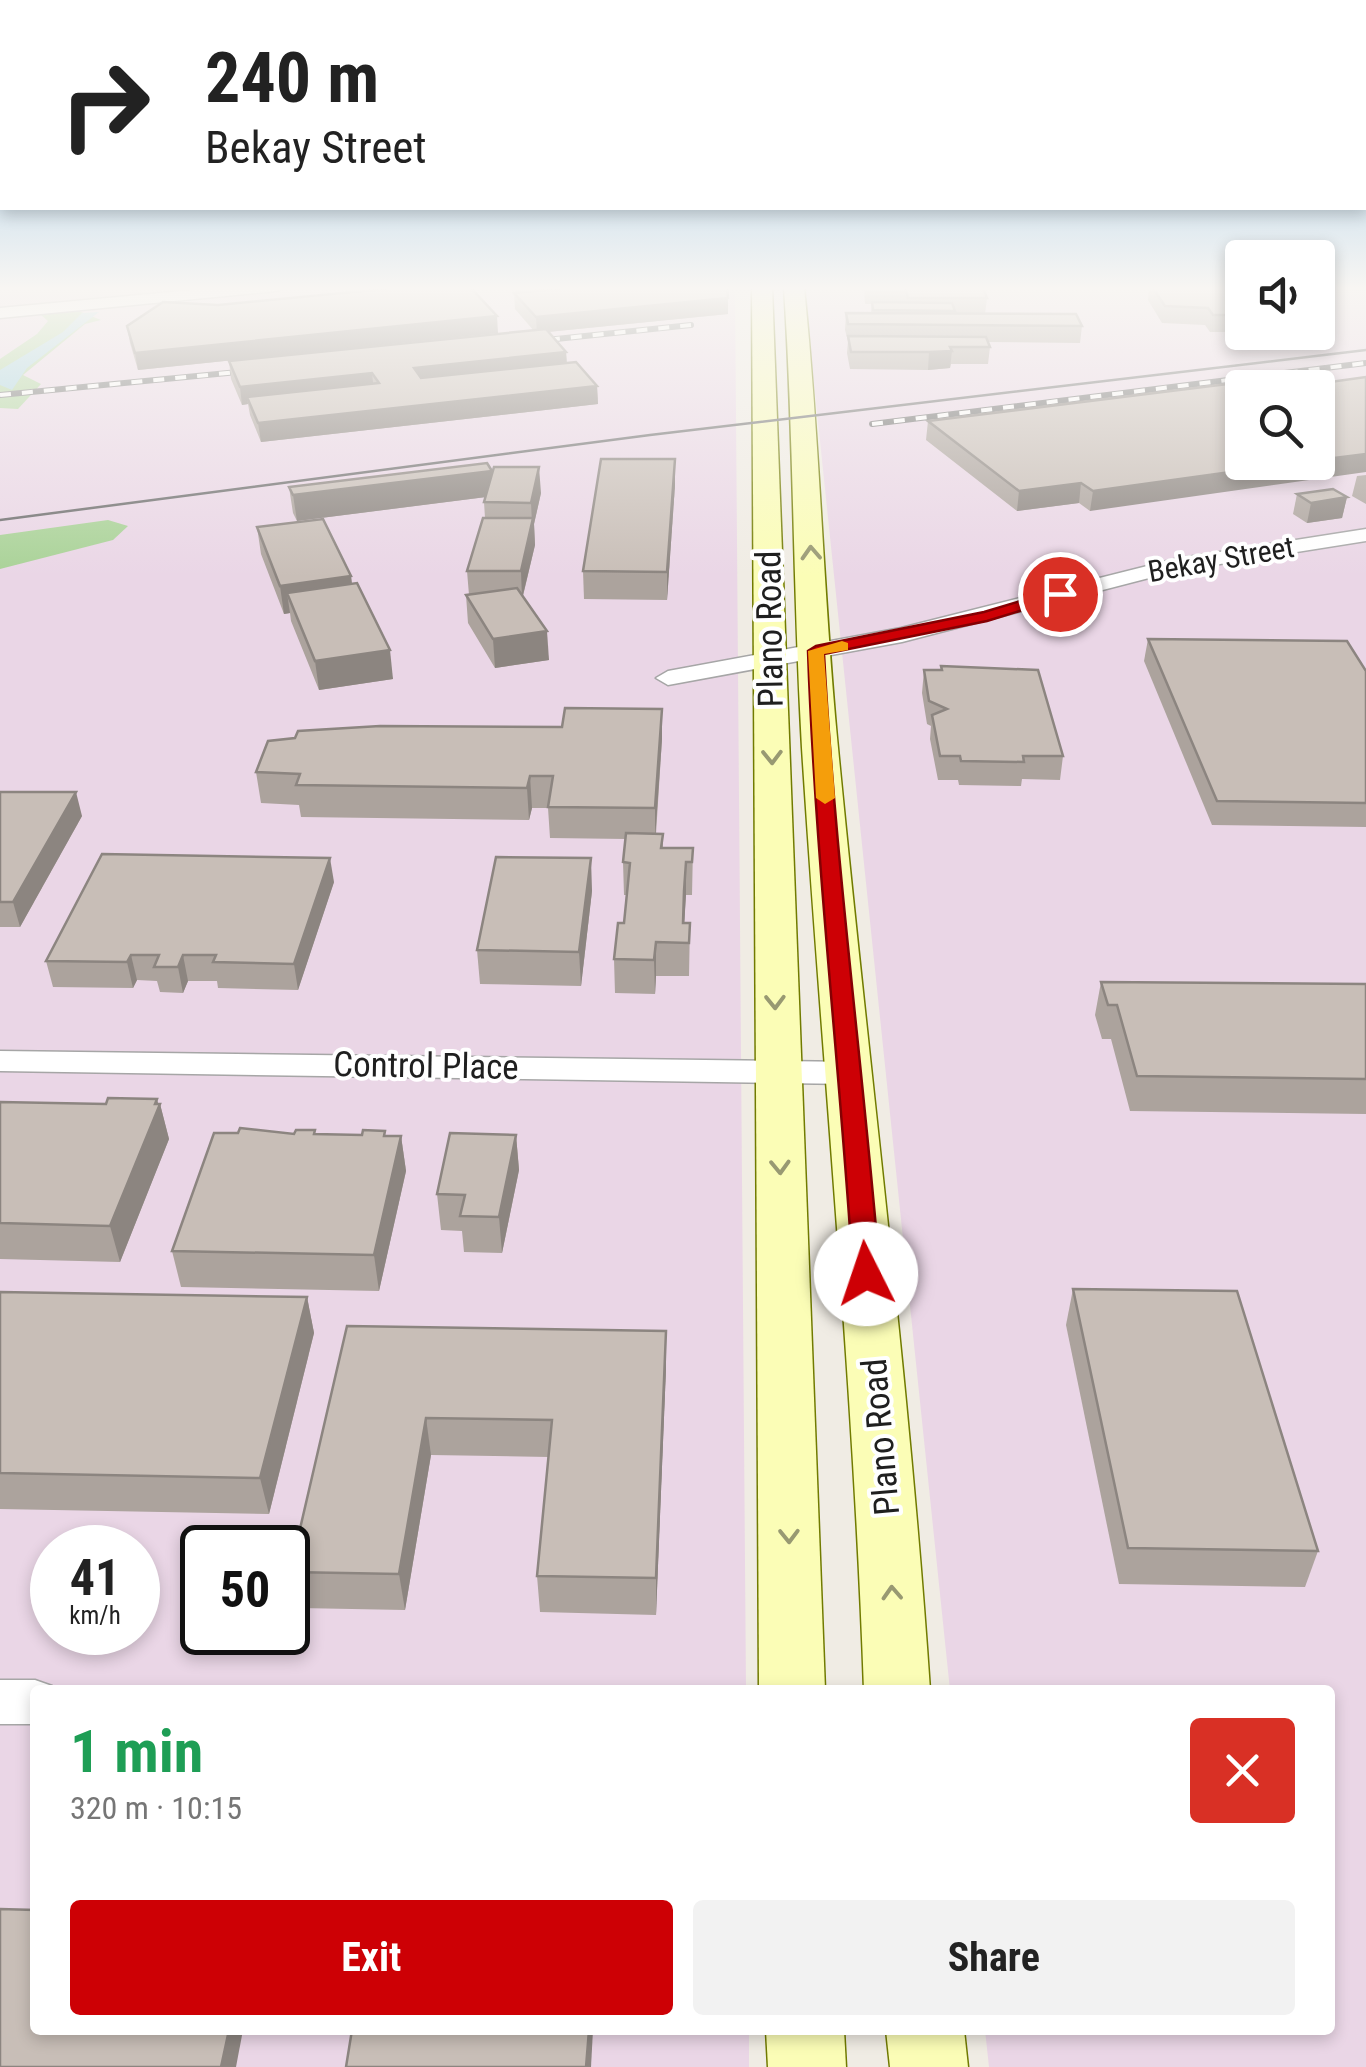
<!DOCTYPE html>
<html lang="en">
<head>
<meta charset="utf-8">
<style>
	:root { --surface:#fff; --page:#f2f2f2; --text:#222; --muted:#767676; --accent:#cd0005 }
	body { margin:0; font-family:"Roboto Condensed",sans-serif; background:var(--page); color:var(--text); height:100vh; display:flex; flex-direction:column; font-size:38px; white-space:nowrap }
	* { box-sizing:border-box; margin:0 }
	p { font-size:32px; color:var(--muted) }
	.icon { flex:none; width:55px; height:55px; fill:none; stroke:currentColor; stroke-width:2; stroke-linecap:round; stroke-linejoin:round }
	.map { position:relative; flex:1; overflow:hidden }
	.panel { position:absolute; left:30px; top:1685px; width:1305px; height:350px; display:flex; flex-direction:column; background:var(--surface); border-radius:10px; box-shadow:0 5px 15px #0003 }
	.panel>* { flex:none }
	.hud { position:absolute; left:0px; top:0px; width:1368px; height:210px; box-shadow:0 5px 15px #0003; background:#fff; color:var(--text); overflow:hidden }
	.fabs { position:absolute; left:1225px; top:240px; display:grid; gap:20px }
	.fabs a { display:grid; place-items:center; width:110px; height:110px; border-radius:10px; background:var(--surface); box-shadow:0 5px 15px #0003; font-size:50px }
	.speed { position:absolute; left:30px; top:1525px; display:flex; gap:20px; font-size:50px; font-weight:700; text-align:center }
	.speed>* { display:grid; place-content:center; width:130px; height:130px; border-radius:50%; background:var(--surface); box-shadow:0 5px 15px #0003; line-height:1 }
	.speed small { font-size:25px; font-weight:400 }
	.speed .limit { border:5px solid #111; border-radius:15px; background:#fff; color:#111 }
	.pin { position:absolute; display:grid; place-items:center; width:85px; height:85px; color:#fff; margin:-42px; border:5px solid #fff; border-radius:50%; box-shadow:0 2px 10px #0007 }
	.me { position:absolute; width:110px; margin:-55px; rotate:356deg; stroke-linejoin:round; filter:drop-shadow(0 0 8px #0008) }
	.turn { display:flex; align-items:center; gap:35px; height:210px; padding:0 40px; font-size:45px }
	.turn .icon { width:130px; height:130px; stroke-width:2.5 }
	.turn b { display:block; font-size:70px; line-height:85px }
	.round { display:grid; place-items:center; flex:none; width:105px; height:105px; border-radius:10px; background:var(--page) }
	.head { display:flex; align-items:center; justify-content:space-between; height:170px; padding:0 40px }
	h1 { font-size:60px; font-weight:700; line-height:75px; color:#1e9e55 }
	.cta { display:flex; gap:20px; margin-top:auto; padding:20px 40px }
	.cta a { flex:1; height:115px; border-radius:10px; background:var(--accent); color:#fff; font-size:40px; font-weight:700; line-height:115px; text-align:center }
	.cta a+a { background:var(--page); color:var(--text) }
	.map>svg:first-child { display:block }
	.industrial { fill:#ead6e6; fill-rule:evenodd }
	.forest { fill:#a9d297 }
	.water { fill:#a2d3e0 }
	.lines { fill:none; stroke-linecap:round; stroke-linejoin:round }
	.minor-casing { stroke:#a6a6a6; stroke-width:3 }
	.secondary-casing { stroke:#717b00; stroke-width:3 }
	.minor { fill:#fff; fill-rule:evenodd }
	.secondary { fill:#fbfdb6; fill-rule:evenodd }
	.tram { stroke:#6d6d6d; stroke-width:2.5 }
	.rail-casing { stroke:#6d6d6d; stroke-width:6 }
	.rail { stroke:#fff; stroke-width:4; stroke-dasharray:11; stroke-linecap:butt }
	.wall { fill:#aca39d }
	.shaded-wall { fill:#8c8580 }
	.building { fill:#c8beb7; stroke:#8c8580; stroke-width:2.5 }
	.oneway { stroke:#989972 }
	.route { fill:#cd0005; stroke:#850003; stroke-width:2.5 }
	.slow { fill:#f59e0b }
	.labels { text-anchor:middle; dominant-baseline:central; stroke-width:8; stroke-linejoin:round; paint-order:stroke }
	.far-street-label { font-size:30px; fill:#1f1f1f; stroke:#fff }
	.street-label { font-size:35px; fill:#1f1f1f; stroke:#fff }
</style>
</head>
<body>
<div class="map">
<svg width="1366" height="2067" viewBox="0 0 1366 2067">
	<rect width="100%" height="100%" fill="#f0ece4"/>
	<g class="industrial">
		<path d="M 0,287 L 735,287 L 746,1690 L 35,1690 L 35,2030 L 749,2030 L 749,2067 L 0,2067 ZM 52,1548 L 138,1548 L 138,1632 L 52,1632 ZM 202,1548 L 288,1548 L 288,1632 L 202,1632 Z"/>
		<path d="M 804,287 L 1242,287 L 1242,332 L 1318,332 L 1318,287 L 1366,287 L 1366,2067 L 989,2067 L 985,2030 L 1330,2030 L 1330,1690 L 950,1690 ZM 1242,388 L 1318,388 L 1318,462 L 1242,462 Z"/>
	</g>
	<g class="forest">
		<polygon points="76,310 101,320 85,324 23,375 41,384 18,409 0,408 0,359 37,334 48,321 40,314"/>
		<polygon points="108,520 128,526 113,540 0,569 0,535"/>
	</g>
	<polygon class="water" points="99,312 27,368 12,390 0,385 0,370 63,332 82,313"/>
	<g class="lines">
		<g class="minor-casing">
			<g id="minor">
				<polygon points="225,287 284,287 277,291 0,318 0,308"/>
				<polygon points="1366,529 1366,541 1176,571 902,642 668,685 656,678 668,671 901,628 1175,559"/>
				<polygon points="0,1051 852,1062 864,1066 869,1073 864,1080 852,1084 0,1071"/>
				<polygon points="0,1680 35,1680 52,1686 54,1690 35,1690 35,1724 0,1724"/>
			</g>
		</g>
		<g class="secondary-casing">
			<g id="secondary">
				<polygon points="752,287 772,287 825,1690 759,1690"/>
				<path d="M 784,287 L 804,287 C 820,441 823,595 838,748 C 868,1062 909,1375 930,1690 L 864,1690 C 853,1375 822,1062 802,748 C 793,594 794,441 784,287 Z"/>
				<polygon points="766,2030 844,2030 846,2067 768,2067"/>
				<polygon points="886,2030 964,2030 968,2067 890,2067"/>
			</g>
		</g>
		<use href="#minor" class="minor"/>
		<use href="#secondary" class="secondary"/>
		<polyline class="tram" points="0,520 650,435 1366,350"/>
		<g class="rail-casing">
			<g id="rail">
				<polyline points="527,342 691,325"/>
				<polyline points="0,395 259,370"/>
				<polyline points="872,424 1366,363"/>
			</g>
		</g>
		<use href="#rail" class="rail"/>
	</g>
	<g class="wall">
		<polygon points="508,287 563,287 728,298 728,314 548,332 566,352 567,363 597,386 598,404 261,442 250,415 248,404 242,405 231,379 229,361 534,331 515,309 514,293 539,291 508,290"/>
		<polygon points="864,287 954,287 987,298 985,314 1082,326 1080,343 988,342 990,347 988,364 951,364 950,368 928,370 850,369 847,353 848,341 845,330 846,313 871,313 872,304 865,304"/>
		<polygon points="1149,287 1242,287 1242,332 1210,332 1205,325 1162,323 1148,300"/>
		<polygon points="1318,287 1366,287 1366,291 1319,289"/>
		<polygon points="127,326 498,333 138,370 130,343"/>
		<polygon points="1300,375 1090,511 1079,503 1017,511 926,440 928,421"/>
		<polygon points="492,471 541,493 534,524 535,545 523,596 549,660 495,668 468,623 466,595 469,595 467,571 485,518 484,502 486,497 297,521 293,513 289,487"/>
		<polygon points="1366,475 1366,504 1352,496 1357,476"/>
		<polygon points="675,485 667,600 584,599 583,571"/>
		<polygon points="1297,494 1347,497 1342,518 1307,523 1293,514"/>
		<polygon points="257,527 351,576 352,584 393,679 319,690 291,621 290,613 284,614 261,554"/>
		<polygon points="1148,639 1366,671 1366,827 1212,825 1144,661"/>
		<polygon points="941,666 1063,756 1060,780 1022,779 1021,786 959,785 958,780 938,780 930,739 931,726 927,724 922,693 924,670 941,670"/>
		<polygon points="662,709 662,739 656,834 663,834 663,848 693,848 692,895 686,895 684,923 690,923 689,976 656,976 655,994 615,993 614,959 624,923 626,895 624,895 623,862 626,839 550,838 548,808 532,808 529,820 301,817 299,805 261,803 256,772 562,727"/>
		<polygon points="0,792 82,816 20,927 0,927"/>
		<polygon points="334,882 298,990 218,988 217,981 188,981 183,993 160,992 157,981 137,980 133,988 53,987 46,961"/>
		<polygon points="592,891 581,986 480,984 477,950"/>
		<polygon points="1101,982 1366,984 1366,1114 1130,1111 1111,1039 1102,1039 1095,1015"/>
		<polygon points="0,1102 160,1104 169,1139 120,1262 0,1259"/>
		<polygon points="294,1134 401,1136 406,1171 379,1291 181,1287 172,1251"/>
		<polygon points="516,1135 519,1170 502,1253 464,1252 462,1231 441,1230 437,1194"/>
		<polygon points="1073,1289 1318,1551 1305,1587 1119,1584 1066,1325"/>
		<polygon points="0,1292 307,1297 314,1333 269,1514 0,1509"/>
		<polygon points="347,1326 666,1331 666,1368 656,1615 540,1612 537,1576 549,1457 431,1455 405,1610 299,1608 290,1572"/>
	</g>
	<g class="shaded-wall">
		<polygon points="728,298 728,314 537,333 536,317"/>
		<polygon points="497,316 498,333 138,370 135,353"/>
		<polygon points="952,351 950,368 928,370 929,352"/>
		<polygon points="566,352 567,369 415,386 414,368"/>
		<polygon points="372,373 374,391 247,397 248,404 242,405 240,387"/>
		<polygon points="597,386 598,404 261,442 258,423"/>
		<polygon points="1366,454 1366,472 1090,511 1093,491 1302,462 1318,462 1318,460"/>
		<polygon points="675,459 675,485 667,600 667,572"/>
		<polygon points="539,467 541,493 534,524 535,545 522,599 521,571 532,523 531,503"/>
		<polygon points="492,471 494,496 297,521 293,495"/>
		<polygon points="1081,483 1079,503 1017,511 1019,491"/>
		<polygon points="1347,497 1342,518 1307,523 1311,503"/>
		<polygon points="351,576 354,604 287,593 290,613 284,614 280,586"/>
		<polygon points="547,631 549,660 495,668 493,639"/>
		<polygon points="390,650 393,679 319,690 315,661"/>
		<polygon points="662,709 662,739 655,840 655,808"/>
		<polygon points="530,776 532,808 529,820 527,788"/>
		<polygon points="76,792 82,816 20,927 13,902"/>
		<polygon points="330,858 334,882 298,990 294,964"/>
		<polygon points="591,858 592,891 581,986 579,952"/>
		<polygon points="686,862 686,895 683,943 684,891"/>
		<polygon points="656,942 656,976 655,994 654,960"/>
		<polygon points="131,955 137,980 133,988 127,962"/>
		<polygon points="183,955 188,981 183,993 178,967"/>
		<polygon points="157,1099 159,1107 160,1104 169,1139 120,1262 110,1226"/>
		<polygon points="516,1135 519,1170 502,1253 499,1217"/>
		<polygon points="401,1136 406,1171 379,1291 374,1255"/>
		<polygon points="307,1297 314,1333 269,1514 260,1478"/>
		<polygon points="666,1331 666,1368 656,1615 656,1578"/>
		<polygon points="426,1418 431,1455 405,1610 399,1574"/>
		<polygon points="229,2030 243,2030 236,2067 221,2067"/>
		<polygon points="589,2030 593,2030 591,2067 586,2067"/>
	</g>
	<g class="building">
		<polygon points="405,287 470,287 497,316 135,353 127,326 163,302 218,305"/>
		<polygon points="575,287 727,287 728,298 536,317 514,293"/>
		<polygon points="866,287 954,287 983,288 987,298 908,298 905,287"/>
		<polygon points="1152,287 1242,287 1242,315 1213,315 1208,308 1165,306"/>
		<polygon points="872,302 952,303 955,311 873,310"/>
		<polygon points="846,313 1076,314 1082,326 848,324"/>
		<polygon points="546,329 566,352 414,368 421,378 576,362 597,386 258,423 247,397 379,383 372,373 240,387 229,361"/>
		<polygon points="848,336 986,337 990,347 950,347 952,351 929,352 851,352"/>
		<polygon points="1300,375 1316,384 1366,377 1366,454 1318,460 1318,388 1242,388 1242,462 1302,462 1093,491 1081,483 1019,491 928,421"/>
		<polygon points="601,459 675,459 667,572 583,571"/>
		<polygon points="487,463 492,471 293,495 289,487"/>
		<polygon points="494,467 539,467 531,503 484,502"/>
		<polygon points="1333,489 1347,497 1311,503 1297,494"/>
		<polygon points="483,518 533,518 521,571 467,571"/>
		<polygon points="323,519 351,576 280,586 257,527"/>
		<polygon points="357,583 390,650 315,661 287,593"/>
		<polygon points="517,588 547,631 493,639 466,595"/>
		<polygon points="1148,639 1347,641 1366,671 1366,803 1217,801"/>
		<polygon points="941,666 1038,670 1063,756 1023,756 1024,762 961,761 960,756 940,756 932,715 947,709 929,701 924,670 942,670"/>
		<polygon points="565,708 662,709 655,808 548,807 553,776 530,776 527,788 296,785 300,774 256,772 268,741 295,738 298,731 380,726 562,727"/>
		<polygon points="0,792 76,792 13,902 0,902"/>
		<polygon points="626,833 663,834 661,848 693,848 692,862 686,862 684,891 683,923 690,923 689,943 656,942 654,960 614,959 618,923 624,923 630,863 623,862"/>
		<polygon points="102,854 330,858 294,964 213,962 216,955 183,955 178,967 154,967 159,955 131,955 127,962 46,961"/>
		<polygon points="496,857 591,858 579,952 477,950"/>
		<polygon points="1101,982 1366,984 1366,1079 1137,1076 1117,1005 1108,1005"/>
		<polygon points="108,1098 157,1099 155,1104 160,1104 110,1226 0,1223 0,1102 106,1104"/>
		<polygon points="240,1128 294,1134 296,1130 315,1130 314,1134 362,1135 363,1130 385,1131 384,1136 401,1136 374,1255 172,1251 214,1133 238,1133"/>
		<polygon points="450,1133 516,1135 499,1217 460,1216 465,1195 437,1194"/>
		<polygon points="1073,1289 1237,1291 1318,1551 1128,1548"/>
		<polygon points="0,1292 307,1297 260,1478 0,1473"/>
		<polygon points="347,1326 666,1331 656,1578 537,1576 552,1420 426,1418 399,1574 290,1572"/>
		<polygon points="0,1909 35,1910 35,2030 229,2030 221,2067 0,2067"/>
		<polygon points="352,2030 589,2030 586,2067 346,2067"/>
	</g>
	<defs><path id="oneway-chevron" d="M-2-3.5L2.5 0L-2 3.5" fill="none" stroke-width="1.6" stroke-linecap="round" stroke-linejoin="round" transform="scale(2.5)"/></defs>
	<g class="oneway">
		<use href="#oneway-chevron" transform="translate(811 553) rotate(-93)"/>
		<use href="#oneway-chevron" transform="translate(772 757) rotate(89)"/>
		<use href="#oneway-chevron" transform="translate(775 1002) rotate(89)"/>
		<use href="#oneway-chevron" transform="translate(780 1167) rotate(88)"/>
		<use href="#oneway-chevron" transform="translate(789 1536) rotate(89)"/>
		<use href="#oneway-chevron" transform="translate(892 1593) rotate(-93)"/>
	</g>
	<linearGradient id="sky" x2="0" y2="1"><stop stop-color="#8cc0e5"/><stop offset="0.5" stop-color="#f8f6f3"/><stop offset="1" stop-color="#f8f6f3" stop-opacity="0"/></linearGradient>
	<rect width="1366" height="577" fill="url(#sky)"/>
	<path class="route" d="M 1060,589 L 1065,591 L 1065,597 L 987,621 L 824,654 C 835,861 863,1067 880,1274 L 876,1281 L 857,1281 L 853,1274 C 840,1066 815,859 808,651 L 816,646 L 984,612 Z"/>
	<polygon class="slow" points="842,641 848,643 848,650 824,654 835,798 825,804 816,798 808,651"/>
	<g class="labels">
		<g class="far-street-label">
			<text transform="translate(1221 559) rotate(-10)">Bekay Street</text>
		</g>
		<g class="street-label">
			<text transform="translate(770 629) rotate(-91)">Plano Road</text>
			<text transform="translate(426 1066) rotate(1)">Control Place</text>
			<text transform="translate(881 1437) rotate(-95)">Plano Road</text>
		</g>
	</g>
</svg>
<div class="fabs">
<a><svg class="icon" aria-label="sound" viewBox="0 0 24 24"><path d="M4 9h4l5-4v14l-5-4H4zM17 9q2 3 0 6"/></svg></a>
<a><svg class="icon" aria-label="search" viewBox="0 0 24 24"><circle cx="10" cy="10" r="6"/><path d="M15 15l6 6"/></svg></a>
</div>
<div class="speed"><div>41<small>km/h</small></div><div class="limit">50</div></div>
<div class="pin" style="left:1060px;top:594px;background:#d93025"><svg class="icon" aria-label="arrive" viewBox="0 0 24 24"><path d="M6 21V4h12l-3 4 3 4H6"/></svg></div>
<svg class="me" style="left:866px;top:1274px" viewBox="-20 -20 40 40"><circle r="19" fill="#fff"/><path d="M0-13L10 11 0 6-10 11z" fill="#cd0005"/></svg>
<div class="hud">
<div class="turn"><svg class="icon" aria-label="right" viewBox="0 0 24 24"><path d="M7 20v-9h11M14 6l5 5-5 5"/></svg><div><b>240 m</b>Bekay Street</div></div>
</div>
<section class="panel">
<div class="head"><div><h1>1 min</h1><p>320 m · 10:15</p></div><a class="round" style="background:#d93025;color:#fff"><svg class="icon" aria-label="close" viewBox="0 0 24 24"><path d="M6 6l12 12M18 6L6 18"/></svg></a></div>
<div class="cta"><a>Exit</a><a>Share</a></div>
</section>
</div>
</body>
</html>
